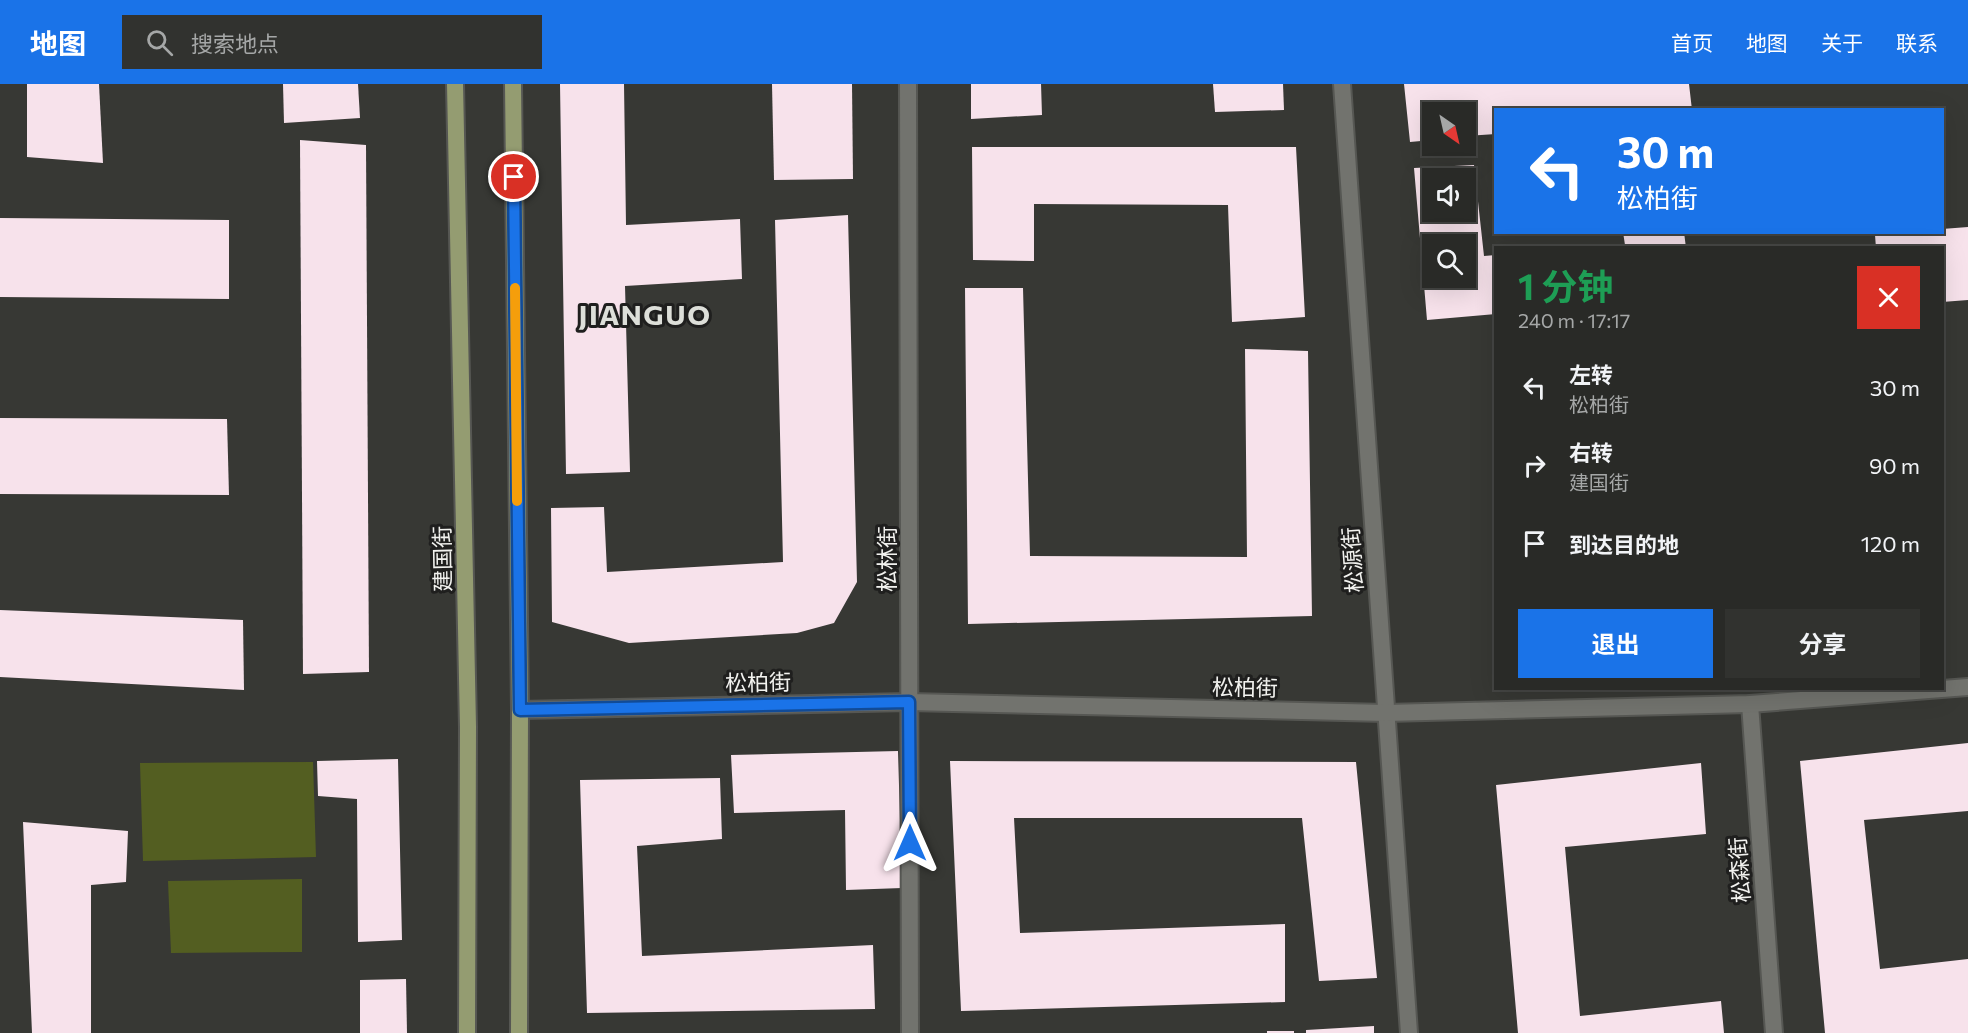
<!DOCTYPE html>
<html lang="zh">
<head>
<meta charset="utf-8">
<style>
	:root { --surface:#292a27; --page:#31322f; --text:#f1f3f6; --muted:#a5a7a7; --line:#454644; --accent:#1a73e8 }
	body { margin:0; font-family:Commissioner,"Noto Sans SC",sans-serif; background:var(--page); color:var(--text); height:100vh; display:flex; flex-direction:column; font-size:22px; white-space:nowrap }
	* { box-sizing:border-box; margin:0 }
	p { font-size:20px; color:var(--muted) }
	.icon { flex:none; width:33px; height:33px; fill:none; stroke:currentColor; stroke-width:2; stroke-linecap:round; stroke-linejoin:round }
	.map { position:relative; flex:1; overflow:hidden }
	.side { position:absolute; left:1494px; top:162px; width:450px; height:444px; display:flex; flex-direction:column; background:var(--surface); border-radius:0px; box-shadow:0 6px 24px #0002,0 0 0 2px var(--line) }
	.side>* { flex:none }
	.top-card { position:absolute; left:1494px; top:24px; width:450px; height:126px; border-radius:0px; box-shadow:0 6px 24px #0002,0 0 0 2px var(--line); background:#1a73e8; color:#fff; overflow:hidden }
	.needle { width:39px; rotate:146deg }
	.controls { position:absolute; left:1422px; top:18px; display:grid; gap:12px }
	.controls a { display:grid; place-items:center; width:54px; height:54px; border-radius:0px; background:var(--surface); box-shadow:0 6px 24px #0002,0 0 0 2px var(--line); font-size:30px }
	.pin { position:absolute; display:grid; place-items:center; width:51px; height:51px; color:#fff; margin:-26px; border:3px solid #fff; border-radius:50%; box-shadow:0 2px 6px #0007 }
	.me { position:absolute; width:66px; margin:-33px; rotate:0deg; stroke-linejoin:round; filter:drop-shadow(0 0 4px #0008) }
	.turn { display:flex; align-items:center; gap:21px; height:126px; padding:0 24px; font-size:27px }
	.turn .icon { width:78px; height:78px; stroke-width:2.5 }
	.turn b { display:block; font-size:42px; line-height:51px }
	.round { display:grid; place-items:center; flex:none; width:63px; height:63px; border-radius:0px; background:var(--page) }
	.headline { display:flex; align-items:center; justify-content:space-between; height:102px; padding:0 24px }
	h1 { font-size:36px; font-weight:700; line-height:45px; color:#1e9e55 }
	.cta { display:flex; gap:12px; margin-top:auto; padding:12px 24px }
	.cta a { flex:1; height:69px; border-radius:0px; background:var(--accent); color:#fff; font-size:24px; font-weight:700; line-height:69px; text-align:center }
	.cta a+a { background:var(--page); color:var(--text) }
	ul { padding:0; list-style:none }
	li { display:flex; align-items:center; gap:18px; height:78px; padding:0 24px }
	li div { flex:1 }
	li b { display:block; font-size:22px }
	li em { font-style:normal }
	header { display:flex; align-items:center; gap:36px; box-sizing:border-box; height:84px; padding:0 30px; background:var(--accent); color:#fff }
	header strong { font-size:28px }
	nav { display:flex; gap:33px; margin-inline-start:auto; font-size:21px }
	.search { width:420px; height:54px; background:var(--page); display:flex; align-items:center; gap:15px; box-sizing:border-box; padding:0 21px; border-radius:0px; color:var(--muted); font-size:22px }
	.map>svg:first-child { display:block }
	.green { fill:#535e21 }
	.building { fill:#f7e2eb; fill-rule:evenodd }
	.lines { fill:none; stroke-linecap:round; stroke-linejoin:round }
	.tertiary-casing { stroke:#565753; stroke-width:20 }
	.primary-casing { stroke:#565753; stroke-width:20 }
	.tertiary { stroke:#72736e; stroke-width:16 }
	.primary { stroke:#949c71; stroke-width:16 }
	.route-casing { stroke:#114b97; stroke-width:15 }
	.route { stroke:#1a73e8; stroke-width:10 }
	.slow { stroke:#f59e0b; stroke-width:10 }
	.labels { text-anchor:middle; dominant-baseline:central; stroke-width:6; stroke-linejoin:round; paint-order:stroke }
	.street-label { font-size:22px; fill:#f2f2ef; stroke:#1f1f1e }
	.district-label { font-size:28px; font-weight:bold; letter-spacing:1.5px; fill:#dddfd9; stroke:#1f1f1e }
</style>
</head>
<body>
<header>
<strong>地图</strong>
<div class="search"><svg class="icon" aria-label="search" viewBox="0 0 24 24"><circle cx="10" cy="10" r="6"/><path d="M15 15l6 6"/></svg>搜索地点</div>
<nav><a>首页</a><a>地图</a><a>关于</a><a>联系</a></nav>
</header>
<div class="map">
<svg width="1968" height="949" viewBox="0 0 1968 949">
	<rect width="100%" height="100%" fill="#373834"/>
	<g class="green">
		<polygon points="313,678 316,773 143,777 140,679"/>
		<polygon points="302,795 302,868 171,869 168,797"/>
	</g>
	<g class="building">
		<polygon points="27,0 99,0 103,79 27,73"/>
		<polygon points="283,0 358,0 360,34 284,39"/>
		<polygon points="560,0 624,0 626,141 740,135 742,195 625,202 630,388 566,390"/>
		<polygon points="772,0 852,0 853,95 774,96"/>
		<polygon points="971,0 1041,0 1042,31 971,35"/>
		<polygon points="1213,0 1283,0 1284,26 1215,28"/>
		<polygon points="1404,0 1689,0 1692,26 1496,26 1496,50 1466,52 1466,28 1432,28 1432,56 1410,58"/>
		<polygon points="300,56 366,61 369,588 303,590"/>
		<polygon points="972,63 1296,63 1305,233 1232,238 1228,121 1034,120 1034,177 973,176"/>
		<path d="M 1474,81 L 1484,172 L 1496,171 L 1496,230 L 1427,236 L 1414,84 ZM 1432,94 L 1466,94 L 1466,128 L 1432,128 ZM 1432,160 L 1466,160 L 1466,194 L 1432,194 Z"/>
		<polygon points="848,131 857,498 834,539 797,549 629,559 552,538 551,424 604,423 607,488 783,478 775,136"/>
		<polygon points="0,134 229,136 229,215 0,213"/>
		<polygon points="1968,143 1968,216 1942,218 1942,164 1876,164 1875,151 1942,148 1942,145"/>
		<polygon points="1623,148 1684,148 1686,164 1613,164 1613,162 1625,161"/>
		<polygon points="965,204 1023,204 1030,472 1247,473 1245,265 1308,267 1312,532 968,540"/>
		<polygon points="0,334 227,335 229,411 0,410"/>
		<polygon points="0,526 243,536 244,606 0,593"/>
		<polygon points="1968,659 1968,727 1864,736 1880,885 1968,875 1968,949 1825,949 1800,677"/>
		<polygon points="898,667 902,804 846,806 845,726 734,729 731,671"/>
		<polygon points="398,675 402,856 358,858 357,715 318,712 317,677"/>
		<polygon points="950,677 1356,678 1377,894 1319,897 1302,734 1014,734 1020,849 1285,840 1285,918 961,927"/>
		<polygon points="1701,679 1706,750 1565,763 1580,932 1721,917 1724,949 1518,949 1496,701"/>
		<polygon points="720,694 722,755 637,762 642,872 873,861 875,925 587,929 580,696"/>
		<polygon points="23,738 128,747 126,798 91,801 91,949 32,949"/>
		<polygon points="406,895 407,949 360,949 360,896"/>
		<polygon points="1374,942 1374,949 1306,949 1306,946"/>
		<rect x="1267" y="947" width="27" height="2"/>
	</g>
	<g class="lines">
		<g class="tertiary-casing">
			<g id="tertiary">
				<polyline points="908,0 910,949"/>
				<polyline points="1342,0 1409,949"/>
				<polyline points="1750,620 1774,949"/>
				<polyline points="520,626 909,618 1386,629 1750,620 1968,603"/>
			</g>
		</g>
		<g class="primary-casing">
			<g id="primary">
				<polyline points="455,0 468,643 467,949"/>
				<polyline points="513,0 520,626 519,949"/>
			</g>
		</g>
		<use href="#tertiary" class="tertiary"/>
		<use href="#primary" class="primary"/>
	</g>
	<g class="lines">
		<g class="route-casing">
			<polyline id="route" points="514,93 520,626 909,618 910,759"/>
		</g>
		<use href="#route" class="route"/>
		<polyline class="slow" points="515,204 517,417"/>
	</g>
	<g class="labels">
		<g class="street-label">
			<text transform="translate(442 475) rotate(-91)">建国街</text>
			<text transform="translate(886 475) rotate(-90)">松林街</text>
			<text transform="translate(1352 476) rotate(-94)">松源街</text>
			<text transform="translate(758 598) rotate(-1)">松柏街</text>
			<text transform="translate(1245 603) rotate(1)">松柏街</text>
			<text transform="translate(1739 786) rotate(-94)">松森街</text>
		</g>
		<g class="district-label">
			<text x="645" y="230">JIANGUO</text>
		</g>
	</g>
</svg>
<div class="controls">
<a><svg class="needle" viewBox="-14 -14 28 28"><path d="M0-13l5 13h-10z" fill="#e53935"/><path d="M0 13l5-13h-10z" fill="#a5a7a7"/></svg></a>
<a><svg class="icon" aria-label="sound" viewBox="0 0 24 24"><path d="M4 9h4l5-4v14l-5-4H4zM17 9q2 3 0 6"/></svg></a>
<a><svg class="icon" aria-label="search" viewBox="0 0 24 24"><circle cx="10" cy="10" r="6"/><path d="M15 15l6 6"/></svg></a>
</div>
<div class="pin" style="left:514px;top:93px;background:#d93025"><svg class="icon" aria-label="arrive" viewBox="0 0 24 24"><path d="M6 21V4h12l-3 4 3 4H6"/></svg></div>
<svg class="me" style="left:910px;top:759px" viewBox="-20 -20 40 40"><path d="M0-17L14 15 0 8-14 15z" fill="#1a73e8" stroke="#fff" stroke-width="4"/></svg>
<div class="top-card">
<div class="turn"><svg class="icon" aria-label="left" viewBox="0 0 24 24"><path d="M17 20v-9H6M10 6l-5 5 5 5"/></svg><div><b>30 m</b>松柏街</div></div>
</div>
<section class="side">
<div class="headline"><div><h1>1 分钟</h1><p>240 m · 17:17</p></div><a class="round" style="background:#d93025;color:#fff"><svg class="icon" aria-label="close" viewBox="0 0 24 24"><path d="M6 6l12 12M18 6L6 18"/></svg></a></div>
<ul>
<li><svg class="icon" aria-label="left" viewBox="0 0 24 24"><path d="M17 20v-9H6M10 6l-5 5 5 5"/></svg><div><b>左转</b><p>松柏街</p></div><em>30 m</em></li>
<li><svg class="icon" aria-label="right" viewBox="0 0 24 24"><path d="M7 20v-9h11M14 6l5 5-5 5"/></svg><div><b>右转</b><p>建国街</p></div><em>90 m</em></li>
<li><svg class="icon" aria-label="arrive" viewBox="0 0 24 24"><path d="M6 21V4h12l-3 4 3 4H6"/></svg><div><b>到达目的地</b></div><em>120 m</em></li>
</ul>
<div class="cta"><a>退出</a><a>分享</a></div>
</section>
</div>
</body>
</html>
